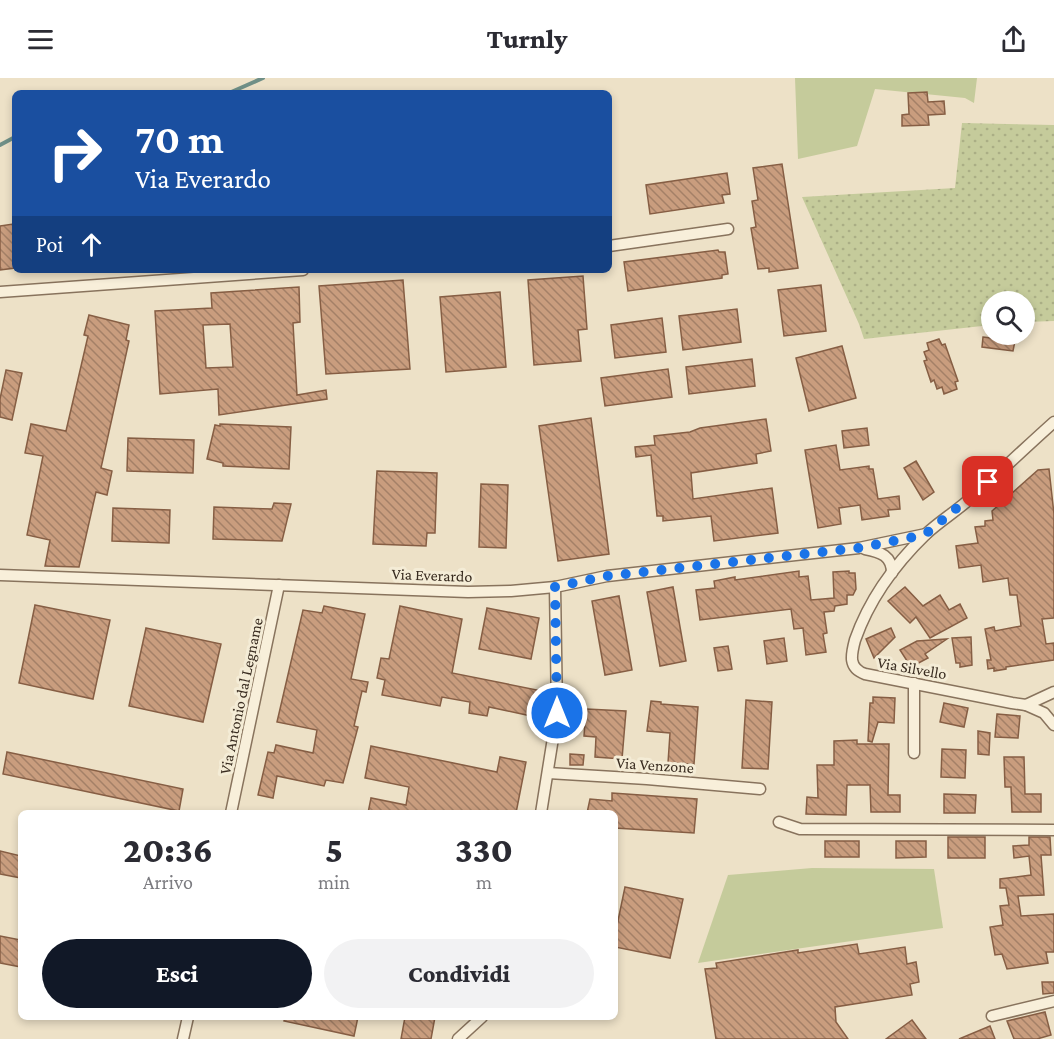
<!DOCTYPE html>
<html lang="it">
<head>
<meta charset="utf-8">
<style>
	:root { --surface:#fff; --page:#f2f2f3; --text:#2b2b33; --muted:#7c7c81; --accent:#111827 }
	body { margin:0; font-family:"Crimson Pro",serif; background:var(--page); color:var(--text); height:100vh; display:flex; flex-direction:column; font-size:22px; white-space:nowrap }
	* { box-sizing:border-box; margin:0 }
	p { font-size:20px; color:var(--muted) }
	.icon { flex:none; width:33px; height:33px; fill:none; stroke:currentColor; stroke-width:2; stroke-linecap:round; stroke-linejoin:round }
	.map { position:relative; flex:1; overflow:hidden }
	.sheet { position:absolute; left:18px; top:732px; width:600px; height:210px; display:flex; flex-direction:column; background:var(--surface); border-radius:9px; box-shadow:0 3px 9px #0003 }
	.sheet>* { flex:none }
	.guide { position:absolute; left:12px; top:12px; width:600px; height:183px; border-radius:9px; box-shadow:0 3px 9px #0003; background:#1a4fa0; color:#fff; overflow:hidden }
	.tools { position:absolute; left:981px; top:213px; display:grid; gap:12px }
	.tools a { display:grid; place-items:center; width:54px; height:54px; border-radius:50%; background:var(--surface); box-shadow:0 3px 9px #0003; font-size:30px }
	.pin { position:absolute; display:grid; place-items:center; width:51px; height:51px; color:#fff; margin:-26px; border-radius:12px; box-shadow:0 3px 9px #0006 }
	.me { position:absolute; width:66px; margin:-33px; rotate:0deg; stroke-linejoin:round; filter:drop-shadow(0 0 4px #0008) }
	.turn { display:flex; align-items:center; gap:21px; height:126px; padding:0 24px; font-size:27px }
	.turn .icon { width:78px; height:78px; stroke-width:2.5 }
	.turn b { display:block; font-size:42px; line-height:51px }
	.then { display:flex; align-items:center; height:57px; padding:0 24px; background:#0003; gap:12px; font-size:22px }
	.eta { display:flex; justify-content:space-evenly; align-items:center; height:102px; text-align:center }
	.eta b { font-size:36px; font-weight:800; line-height:42px }
	.button { display:flex; gap:12px; margin-top:auto; padding:12px 24px }
	.button a { flex:1; height:69px; border-radius:36px; background:var(--accent); color:#fff; font-size:24px; font-weight:800; line-height:69px; text-align:center }
	.button a+a { background:var(--page); color:var(--text) }
	header { display:flex; justify-content:space-between; align-items:center; height:78px; padding:0 24px; background:var(--surface); font-size:27px; font-weight:800 }
	.map>svg:first-child { display:block }
	.grass { fill:#c5cb9b }
	.park { fill:url(#park-dots) }
	.lines { fill:none; stroke-linecap:round; stroke-linejoin:round }
	.stream { stroke:#6f8f87; stroke-width:4 }
	.building { fill:url(#building-back-hatch); stroke:#865e44; stroke-width:1.5; fill-rule:evenodd }
	.street-casing { stroke:#88735d; stroke-width:13 }
	.street { stroke:#f8efda; stroke-width:10 }
	.route { stroke:#1a73e8; stroke-width:10; stroke-dasharray:0 18 }
	.labels { text-anchor:middle; dominant-baseline:central; stroke-width:6; stroke-linejoin:round; paint-order:stroke }
	.street-label { font-size:16px; fill:#392c20; stroke:#f4ecd6 }
</style>
</head>
<body>
<header><svg class="icon" aria-label="menu" viewBox="0 0 24 24"><path d="M4 6h16M4 12h16M4 18h16"/></svg>Turnly<svg class="icon" aria-label="share" viewBox="0 0 24 24"><path d="M12 15V3M7 8l5-5 5 5M5 13v7h14v-7"/></svg></header>
<div class="map">
<svg width="1054" height="961" viewBox="0 0 1054 961">
	<defs>
		<pattern id="park-dots" width="8" height="8" patternUnits="userSpaceOnUse" patternTransform="scale(1.5)"><rect width="8" height="8" fill="#c5cb9b"/><path d="M2 2h.1M6 6h.1" fill="none" stroke="#aaae85" stroke-width="1.8" stroke-linecap="round"/></pattern>
		<pattern id="building-back-hatch" width="6" height="6" patternUnits="userSpaceOnUse" patternTransform="scale(1.5)"><rect width="6" height="6" fill="#c99d7e"/><path d="M-1 5l2 2M0 0l6 6M5-1l2 2" fill="none" stroke="#a48067"/></pattern>
	</defs>
	<rect width="100%" height="100%" fill="#ede1c7"/>
	<g class="grass">
		<polygon points="795,0 977,0 974,25 965,20 875,11 857,68 798,81"/>
		<polygon points="812,790 934,791 943,850 698,885 728,797"/>
	</g>
	<polygon class="park" points="962,45 1054,47 1054,243 1025,244 1024,224 992,224 991,247 864,261 859,246 802,119 955,110"/>
	<g class="lines">
		<g class="stream">
			<polyline points="229,15 263,0"/>
			<polyline points="0,67 15,59"/>
		</g>
	</g>
	<g class="building">
		<polygon points="927,14 928,24 944,23 945,36 928,37 929,47 902,48 902,37 909,36 908,15"/>
		<polygon points="782,86 798,190 769,194 769,190 758,191 751,150 756,149 752,123 758,122 753,90"/>
		<polygon points="727,95 730,116 722,117 724,125 650,136 646,107"/>
		<polygon points="13,146 15,190 0,192 0,148"/>
		<polygon points="718,172 719,174 725,174 728,196 722,197 722,200 628,213 624,184"/>
		<polygon points="583,198 587,251 578,252 581,283 534,287 528,202"/>
		<polygon points="403,202 410,291 326,296 319,208"/>
		<polygon points="821,207 826,253 784,258 778,212"/>
		<path d="M 299,209 L 300,244 L 293,245 L 297,317 L 326,312 L 327,321 L 219,337 L 218,311 L 160,316 L 155,233 L 212,230 L 211,215 ZM 230,246 L 233,289 L 206,290 L 203,247 Z"/>
		<polygon points="500,214 506,289 446,294 440,219"/>
		<polygon points="737,231 741,264 683,272 679,238"/>
		<polygon points="89,237 129,247 126,262 129,263 101,390 112,393 107,417 96,414 79,489 45,488 50,462 27,457 43,378 25,375 31,346 66,353 88,258 84,257"/>
		<polygon points="662,240 666,274 615,280 611,247"/>
		<polygon points="983,259 1015,263 1013,273 982,269"/>
		<polygon points="939,261 942,267 945,266 958,303 955,304 957,311 944,316 942,309 937,311 934,302 931,304 924,283 927,282 924,274 929,272 927,265"/>
		<polygon points="842,268 856,320 809,333 796,280"/>
		<polygon points="752,281 755,308 689,316 686,289"/>
		<polygon points="668,291 672,319 605,328 601,300"/>
		<polygon points="6,292 22,295 12,342 0,339 0,321"/>
		<polygon points="591,340 609,476 558,483 539,348"/>
		<polygon points="766,341 771,373 756,376 757,385 691,395 693,421 772,410 778,455 714,463 711,438 663,443 663,438 657,438 651,377 636,379 635,369 655,367 654,358 690,354 700,350"/>
		<polygon points="220,346 291,349 289,391 223,388 223,385 207,381 215,347 220,348"/>
		<polygon points="867,350 869,367 844,370 842,353"/>
		<polygon points="128,360 194,362 193,395 127,393"/>
		<polygon points="836,367 840,392 869,388 869,391 873,391 878,421 899,418 900,431 888,432 889,438 862,442 860,427 839,430 841,446 818,450 805,372"/>
		<polygon points="916,383 934,414 923,422 904,390"/>
		<polygon points="1049,391 1054,436 1054,540 1042,541 1046,566 1054,565 1054,582 1006,589 1006,591 994,593 994,590 988,591 987,582 991,582 985,551 994,549 995,553 1021,548 1017,517 1010,517 1008,500 983,504 981,487 959,490 956,468 978,465 975,449 985,448 985,443 993,442 992,433 1038,392"/>
		<polygon points="377,393 437,395 435,455 427,455 426,468 373,466"/>
		<polygon points="481,406 508,407 506,470 479,469"/>
		<polygon points="274,425 291,426 282,463 213,461 214,429 272,431"/>
		<polygon points="113,430 170,432 169,465 112,463"/>
		<polygon points="799,493 799,499 808,498 811,522 834,520 833,494 849,493 849,495 855,495 856,511 853,517 847,517 847,526 835,528 834,533 824,534 827,555 823,556 826,574 806,577 803,550 794,551 791,531 700,542 696,512 715,510 714,503 735,499 735,502"/>
		<polygon points="673,509 686,583 660,588 647,514"/>
		<polygon points="905,509 923,528 940,517 949,532 960,526 967,540 930,560 916,539 910,545 888,523"/>
		<polygon points="619,518 632,592 605,597 592,523"/>
		<polygon points="35,527 110,542 93,621 19,605"/>
		<polygon points="324,528 365,536 351,601 368,604 366,614 362,613 354,648 358,649 343,705 326,702 324,708 277,698 273,720 258,717 268,674 274,675 276,667 313,675 317,652 277,644 303,532 322,535"/>
		<polygon points="400,528 462,541 452,595 542,613 536,639 489,629 487,638 469,635 470,624 442,619 440,628 382,617 385,602 377,600 381,580 389,581"/>
		<polygon points="487,530 539,540 531,581 479,571"/>
		<polygon points="146,550 221,566 203,644 129,628"/>
		<polygon points="891,550 895,559 874,580 866,561"/>
		<polygon points="971,559 972,587 960,589 960,585 956,585 952,560"/>
		<polygon points="784,560 787,583 767,586 764,563"/>
		<polygon points="947,561 925,576 928,580 911,589 900,572 917,563"/>
		<polygon points="728,568 732,591 718,593 714,570"/>
		<polygon points="873,619 895,620 894,645 878,644 872,664 868,663 870,625 873,625"/>
		<polygon points="746,622 772,624 768,691 742,690"/>
		<polygon points="651,623 661,624 661,626 698,629 694,686 668,685 670,655 647,653"/>
		<polygon points="944,625 968,630 964,649 940,644"/>
		<polygon points="586,631 626,633 622,681 595,679 596,659 584,658"/>
		<polygon points="997,636 1020,638 1018,660 995,659"/>
		<polygon points="978,653 990,655 989,677 978,676"/>
		<polygon points="857,662 857,666 889,666 888,717 900,717 900,734 871,734 870,707 847,707 846,737 806,736 807,719 818,720 817,687 834,687 834,663"/>
		<polygon points="371,668 497,694 500,679 526,684 516,735 368,735 371,720 406,727 409,709 365,700"/>
		<polygon points="942,671 966,672 965,700 941,699"/>
		<polygon points="7,674 183,711 179,733 3,696"/>
		<polygon points="570,676 584,677 583,687 570,687"/>
		<polygon points="1004,679 1024,679 1025,716 1041,716 1041,734 1012,734 1011,709 1005,709"/>
		<polygon points="612,715 697,721 694,755 615,750 615,735 587,735 590,721 612,723"/>
		<polygon points="944,716 976,717 975,735 944,735"/>
		<rect x="948" y="759" width="37" height="21"/>
		<polygon points="1029,759 1050,759 1051,777 1041,777 1044,817 1018,818 1021,838 1054,836 1054,874 1046,874 1048,885 1007,891 1002,876 995,877 990,849 1003,847 1000,828 1009,827 1006,810 1000,810 1000,801 1031,797 1029,778 1014,780 1013,768 1029,767"/>
		<rect x="825" y="763" width="34" height="16"/>
		<polygon points="896,763 926,763 926,779 896,780"/>
		<polygon points="0,773 21,778 21,800 0,796"/>
		<polygon points="625,809 683,821 670,880 615,869 615,857"/>
		<polygon points="0,858 21,862 21,889 0,885"/>
		<polygon points="857,866 859,876 905,869 907,886 916,884 919,904 910,906 912,917 835,929 836,944 848,961 716,961 705,891 717,890 716,885 798,872 798,875"/>
		<polygon points="1042,904 1054,904 1054,915 1043,916"/>
		<polygon points="1045,934 1051,957 1037,961 1014,961 1007,943"/>
		<polygon points="285,939 358,939 354,958 284,943"/>
		<polygon points="405,939 435,939 431,961 401,961"/>
		<polygon points="912,942 926,961 886,961"/>
		<polygon points="990,948 995,961 959,961"/>
	</g>
	<g class="lines">
		<g class="street-casing">
			<g id="street">
				<polyline points="609,168 728,151"/>
				<polyline points="0,214 303,192"/>
				<path d="M 1054,344 C 1026,369 1000,394 972,419 C 958,432 940,443 926,456 C 895,486 869,522 855,562 C 851,577 848,590 865,596 L 1012,625 L 1026,627 L 1054,614"/>
				<path d="M 865,471 C 881,474 892,478 892,495"/>
				<polyline points="0,497 468,514 511,513 555,509 607,498 859,470 926,456"/>
				<polyline points="914,605 914,675"/>
				<polyline points="1026,627 1044,635 1054,647"/>
				<polyline points="548,695 647,701 760,711"/>
				<polyline points="231,735 279,507"/>
				<polyline points="541,735 557,635 555,509"/>
				<polyline points="779,744 800,751 1054,752"/>
				<polyline points="992,938 1054,923"/>
				<polyline points="183,961 188,939"/>
				<polyline points="458,961 482,939"/>
			</g>
		</g>
		<use href="#street" class="street"/>
	</g>
	<g class="lines">
		<polyline class="route" points="557,635 555,509 607,498 859,470 914,459 928,454 988,404"/>
	</g>
	<g class="labels">
		<g class="street-label">
			<text transform="translate(432 497) rotate(2)">Via Everardo</text>
			<text transform="translate(912 590) rotate(10)">Via Silvello</text>
			<text transform="translate(241 618) rotate(-78)">Via Antonio dal Legname</text>
			<text transform="translate(655 687) rotate(4)">Via Venzone</text>
		</g>
	</g>
</svg>
<div class="tools">
<a><svg class="icon" aria-label="search" viewBox="0 0 24 24"><circle cx="10" cy="10" r="6"/><path d="M15 15l6 6"/></svg></a>
</div>
<div class="pin" style="left:988px;top:404px;background:#d93025"><svg class="icon" aria-label="arrive" viewBox="0 0 24 24"><path d="M6 21V4h12l-3 4 3 4H6"/></svg></div>
<svg class="me" style="left:557px;top:635px" viewBox="-20 -20 40 40"><circle r="17" fill="#1a73e8" stroke="#fff" stroke-width="3"/><path d="M0-11L8 9 0 5-8 9z" fill="#fff"/></svg>
<div class="guide">
<div class="turn"><svg class="icon" aria-label="right" viewBox="0 0 24 24"><path d="M7 20v-9h11M14 6l5 5-5 5"/></svg><div><b>70 m</b>Via Everardo</div></div>
<div class="then">Poi<svg class="icon" aria-label="ahead" viewBox="0 0 24 24"><path d="M12 20V5M6 11l6-6 6 6"/></svg></div>
</div>
<section class="sheet">
<div class="eta">
<div><b>20:36</b><p>Arrivo</p></div>
<div><b>5</b><p>min</p></div>
<div><b>330</b><p>m</p></div>
</div>
<div class="button"><a>Esci</a><a>Condividi</a></div>
</section>
</div>
</body>
</html>
